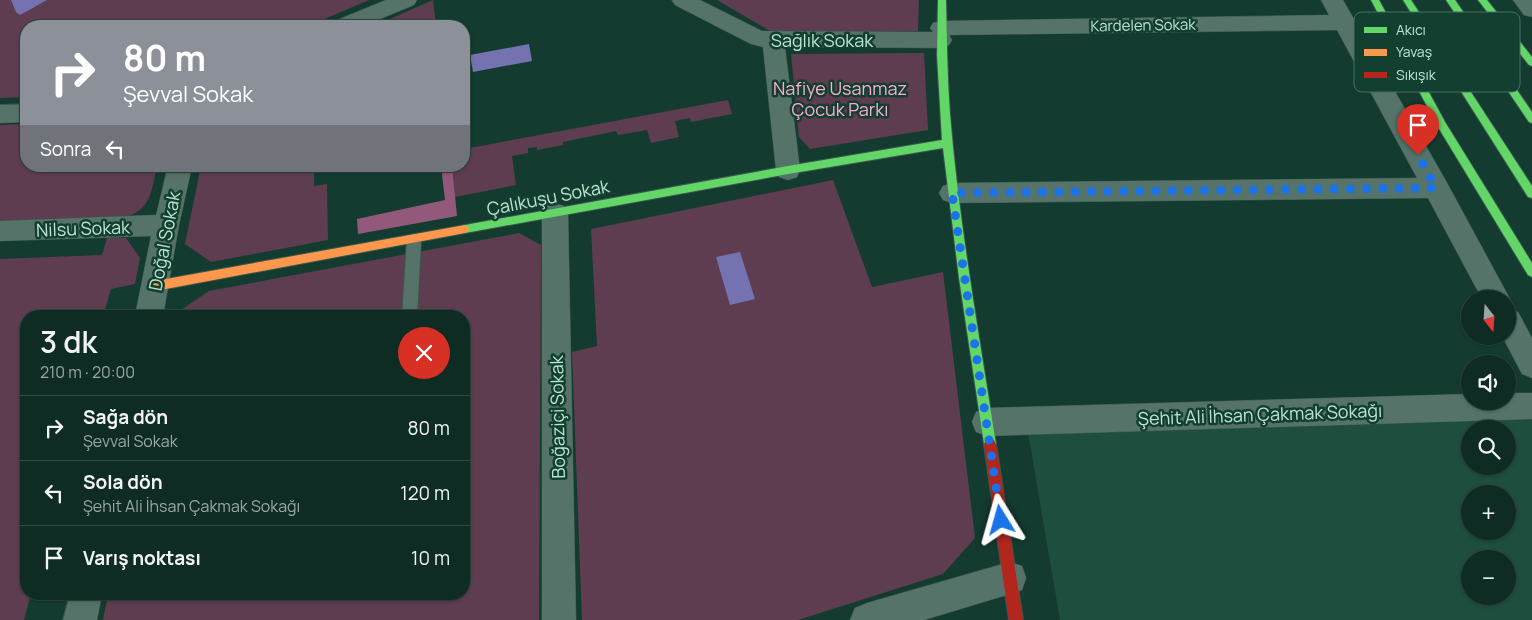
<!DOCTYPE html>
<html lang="tr">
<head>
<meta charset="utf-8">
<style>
	:root { --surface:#0f2c24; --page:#18342c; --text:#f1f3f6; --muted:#9ba7a6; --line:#2f4841 }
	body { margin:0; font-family:Manrope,sans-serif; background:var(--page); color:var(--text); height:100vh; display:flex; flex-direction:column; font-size:19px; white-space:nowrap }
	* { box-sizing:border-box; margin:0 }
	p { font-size:16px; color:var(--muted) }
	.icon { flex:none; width:28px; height:28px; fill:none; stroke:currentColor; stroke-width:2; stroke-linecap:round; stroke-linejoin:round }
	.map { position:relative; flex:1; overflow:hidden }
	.panel { position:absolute; left:20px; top:310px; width:450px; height:290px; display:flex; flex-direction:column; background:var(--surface); border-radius:20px; box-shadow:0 1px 4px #0004,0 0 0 1px var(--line) }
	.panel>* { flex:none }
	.hud { position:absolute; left:20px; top:20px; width:450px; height:152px; border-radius:20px; box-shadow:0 1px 4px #0004,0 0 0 1px var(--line); background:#8c9099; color:#fff; overflow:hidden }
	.needle { width:32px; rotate:163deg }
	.tools { position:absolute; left:1461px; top:290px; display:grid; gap:10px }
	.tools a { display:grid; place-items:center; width:55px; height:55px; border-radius:50%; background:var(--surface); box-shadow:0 1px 4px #0004,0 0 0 1px var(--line); font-size:25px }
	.pin { position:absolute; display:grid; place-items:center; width:42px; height:42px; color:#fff; margin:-51px -21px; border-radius:50% 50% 50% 0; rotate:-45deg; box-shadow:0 0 5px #0007 }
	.pin .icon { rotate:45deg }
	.me { position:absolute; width:55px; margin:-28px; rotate:352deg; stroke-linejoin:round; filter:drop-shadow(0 0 4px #0008) }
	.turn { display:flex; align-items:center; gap:18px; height:105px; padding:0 20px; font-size:22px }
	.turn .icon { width:65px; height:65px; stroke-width:2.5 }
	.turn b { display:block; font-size:35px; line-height:42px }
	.then { display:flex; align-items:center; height:48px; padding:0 20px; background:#0003; gap:10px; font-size:19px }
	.round { display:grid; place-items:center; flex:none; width:52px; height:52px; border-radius:26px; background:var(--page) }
	.head { display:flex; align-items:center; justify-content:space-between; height:85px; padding:0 20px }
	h1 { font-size:30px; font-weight:600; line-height:38px }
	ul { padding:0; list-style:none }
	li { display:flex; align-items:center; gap:15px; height:65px; padding:0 20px; border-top:1px solid var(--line) }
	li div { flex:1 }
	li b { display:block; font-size:19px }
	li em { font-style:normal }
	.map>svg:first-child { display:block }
	.built { fill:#1e4e3e; fill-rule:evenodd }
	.green { fill:#5e3d50 }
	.forest { fill:#92597a }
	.water { fill:#7472b1 }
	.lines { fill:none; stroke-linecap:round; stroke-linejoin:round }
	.lane-casing { stroke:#3a584e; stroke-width:2 }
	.street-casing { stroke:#3a584e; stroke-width:1 }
	.fast-casing { stroke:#3a584e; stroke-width:2 }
	.slow-casing { stroke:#3a584e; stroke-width:2 }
	.jam-casing { stroke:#3a584e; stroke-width:2 }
	.lane { fill:#557369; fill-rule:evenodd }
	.street { fill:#557369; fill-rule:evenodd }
	.fast { fill:#63d668; fill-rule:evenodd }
	.slow { fill:#ff974d; fill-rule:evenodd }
	.jam { fill:#b3261e; fill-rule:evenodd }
	.route { stroke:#1a73e8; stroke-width:9; stroke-dasharray:0 16.2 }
	.labels { text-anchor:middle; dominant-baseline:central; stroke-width:5; stroke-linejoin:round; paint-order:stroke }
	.far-street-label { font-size:15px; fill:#bde4d3; stroke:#123f2f }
	.street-label { font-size:18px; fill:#bde4d3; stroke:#123f2f }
	.park-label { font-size:18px; fill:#fdabd6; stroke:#123f2f }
	.key { fill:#123f2f; stroke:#457160; stroke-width:1 }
	.key-label { font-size:14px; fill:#bde4d3 }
</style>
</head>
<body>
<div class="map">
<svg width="1532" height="620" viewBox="0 0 1532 620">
	<rect width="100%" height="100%" fill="#143b30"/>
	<path class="built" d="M 1532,419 L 1532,620 L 1060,620 L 1028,432 ZM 1470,429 L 1508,429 L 1508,466 L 1470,466 ZM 1470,494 L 1508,494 L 1508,531 L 1470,531 ZM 1470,559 L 1508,559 L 1508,596 L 1470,596 Z"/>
	<g class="green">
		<polygon points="0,0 369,0 308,26 26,26 26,97 0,98"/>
		<polygon points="433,0 436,26 373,26 374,26"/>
		<polygon points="717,0 919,0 918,31 770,31"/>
		<polygon points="924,53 928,130 810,149 799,137 791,54"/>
		<polygon points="728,100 732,114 691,122 690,118 675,121 679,137 651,143 647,130 618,135 616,131 563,142 563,145 537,150 537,147 528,148 528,153 512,156 516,185 455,197 452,166 464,166 464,149"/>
		<path d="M 26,124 L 26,166 L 157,166 C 151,192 152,209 124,218 L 0,221 L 0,125 Z"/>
		<polygon points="201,166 314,166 314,186 327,184 328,240 211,262 185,244"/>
		<polygon points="833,180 872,287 943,272 975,538 943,574 798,620 582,620 572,352 597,346 591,229"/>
		<polygon points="519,233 541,245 539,620 103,620 108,594 464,594 464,316 172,316 209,291"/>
		<polygon points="107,238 126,238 140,258 135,284 111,289 103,316 26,316 26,594 31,594 24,620 0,620 0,259 102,255"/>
	</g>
	<polygon class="forest" points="441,166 452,166 457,216 358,234 357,219 445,200"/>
	<g class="water">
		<polygon points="11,0 47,0 20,15 16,12"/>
		<polygon points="529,44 532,61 473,72 470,55"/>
		<polygon points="740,252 755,299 730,305 716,257"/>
	</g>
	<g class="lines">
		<g class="lane-casing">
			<polygon id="lane" points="414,234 419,236 421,240 417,316 402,316 407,240 409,236"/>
		</g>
		<g class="street-casing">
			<g id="street">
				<polygon points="386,0 417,0 414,5 363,26 332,26 335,21"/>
				<polygon points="672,0 700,0 762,31 933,32 930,28 933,23 941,21 1329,15 1321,0 1343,0 1446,181 1510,299 1508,303 1508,299 1482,299 1428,198 952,203 943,200 939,193 943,186 952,183 1417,178 1337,30 949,35 952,40 949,45 941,48 785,47 800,170 797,177 788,180 779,177 776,170 763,47 751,44 675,5"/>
				<polygon points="1513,0 1532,0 1532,17 1524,15"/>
				<polygon points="26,104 26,122 0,123 0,105"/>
				<polygon points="168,166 192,166 179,225 163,316 135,316 151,236 0,241 0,221 156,215"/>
				<polygon points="555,203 564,206 568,213 576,620 542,620 542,213 546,206"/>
				<polygon points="1508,308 1518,312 1532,338 1532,378 1522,374 1502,336 1508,336"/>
				<polygon points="1508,393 1532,393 1532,419 987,436 976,432 972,422 976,412 987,408 1470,394 1470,401 1508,401"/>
				<polygon points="1010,562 1022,566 1026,578 1022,590 1010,594 924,620 850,620 855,608 867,603"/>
				<polygon points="70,594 102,594 97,620 63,620"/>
			</g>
		</g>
		<g class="fast-casing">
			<g id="fast">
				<path d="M 938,0 L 946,0 C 947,38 947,76 950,114 C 959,224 979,334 996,444 L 994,448 L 990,450 L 986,448 L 984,444 L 959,278 L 943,148 L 788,174 L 465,233 L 460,229 L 465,225 L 788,166 L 942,140 L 937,56 Z"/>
				<polygon points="1371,0 1379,0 1445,122 1532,263 1532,277 1528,275 1438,127"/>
				<polygon points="1403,0 1411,0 1532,186 1532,198 1528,197"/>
				<polygon points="1446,0 1455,0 1532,112 1532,123 1529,122"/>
				<polygon points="1478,0 1487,0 1532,57 1532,66 1529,65"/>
			</g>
		</g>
		<g class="slow-casing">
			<polygon id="slow" points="465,225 470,229 465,233 155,291 151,289 149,286 151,283 155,281"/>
		</g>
		<g class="jam-casing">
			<polygon id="jam" points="990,438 994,440 996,444 1023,620 1009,620 984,444 986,440"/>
		</g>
		<use href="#lane" class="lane"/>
		<use href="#street" class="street"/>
		<use href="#fast" class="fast"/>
		<use href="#slow" class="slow"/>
		<use href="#jam" class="jam"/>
	</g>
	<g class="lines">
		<polyline class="route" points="1001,520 952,193 1436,188 1418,155"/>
	</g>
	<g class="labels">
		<g class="far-street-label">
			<text transform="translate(1143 25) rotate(-1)">Kardelen Sokak</text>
		</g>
		<g class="street-label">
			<text x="822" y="40">Sağlık Sokak</text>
			<text transform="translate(548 197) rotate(-11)">Çalıkuşu Sokak</text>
			<text transform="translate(83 228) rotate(-2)">Nilsu Sokak</text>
			<text transform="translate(164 241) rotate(-79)">Doğal Sokak</text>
			<text transform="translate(1260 414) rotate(-2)">Şehit Ali İhsan Çakmak Sokağı</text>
			<text transform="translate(557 417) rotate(-91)">Boğaziçi Sokak</text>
		</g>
		<g class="park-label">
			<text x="840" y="88">Nafiye Usanmaz<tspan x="840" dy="21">Çocuk Parkı</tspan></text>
		</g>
	</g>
	<rect x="1354" y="12" width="166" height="80" rx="8" class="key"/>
	<rect x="1364" y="27" width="23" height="6" fill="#63d668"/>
	<rect x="1364" y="49" width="23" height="7" fill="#ff974d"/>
	<rect x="1364" y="72" width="23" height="6" fill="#b3261e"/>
	<g class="key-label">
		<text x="1396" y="35">Akıcı</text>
		<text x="1396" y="57">Yavaş</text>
		<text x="1396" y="80">Sıkışık</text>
	</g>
</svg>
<div class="tools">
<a><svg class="needle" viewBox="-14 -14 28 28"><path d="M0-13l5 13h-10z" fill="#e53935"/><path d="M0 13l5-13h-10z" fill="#9ba7a6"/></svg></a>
<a><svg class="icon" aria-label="sound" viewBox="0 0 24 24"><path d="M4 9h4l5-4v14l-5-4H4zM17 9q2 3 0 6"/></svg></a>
<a><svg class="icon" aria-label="search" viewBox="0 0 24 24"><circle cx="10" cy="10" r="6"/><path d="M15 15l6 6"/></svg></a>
<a>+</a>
<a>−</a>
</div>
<div class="pin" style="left:1418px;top:155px;background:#d93025"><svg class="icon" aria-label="arrive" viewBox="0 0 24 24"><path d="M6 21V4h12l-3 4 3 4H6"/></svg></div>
<svg class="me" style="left:1001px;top:520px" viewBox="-20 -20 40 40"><path d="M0-17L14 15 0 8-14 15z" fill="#1a73e8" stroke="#fff" stroke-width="4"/></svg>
<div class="hud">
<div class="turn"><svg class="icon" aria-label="right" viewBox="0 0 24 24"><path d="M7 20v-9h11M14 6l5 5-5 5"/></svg><div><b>80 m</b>Şevval Sokak</div></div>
<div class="then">Sonra<svg class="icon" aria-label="left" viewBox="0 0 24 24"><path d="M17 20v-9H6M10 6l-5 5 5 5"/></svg></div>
</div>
<section class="panel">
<div class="head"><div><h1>3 dk</h1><p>210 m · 20:00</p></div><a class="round" style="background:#d93025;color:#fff"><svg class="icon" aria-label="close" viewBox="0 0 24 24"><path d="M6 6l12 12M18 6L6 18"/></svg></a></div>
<ul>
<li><svg class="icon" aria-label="right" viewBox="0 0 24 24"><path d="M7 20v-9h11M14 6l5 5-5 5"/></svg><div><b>Sağa dön</b><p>Şevval Sokak</p></div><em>80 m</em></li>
<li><svg class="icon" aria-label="left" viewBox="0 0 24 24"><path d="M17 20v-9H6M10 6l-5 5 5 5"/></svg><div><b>Sola dön</b><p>Şehit Ali İhsan Çakmak Sokağı</p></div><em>120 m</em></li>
<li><svg class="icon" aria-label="arrive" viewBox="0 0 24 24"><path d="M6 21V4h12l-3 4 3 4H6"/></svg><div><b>Varış noktası</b></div><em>10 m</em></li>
</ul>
</section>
</div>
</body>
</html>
